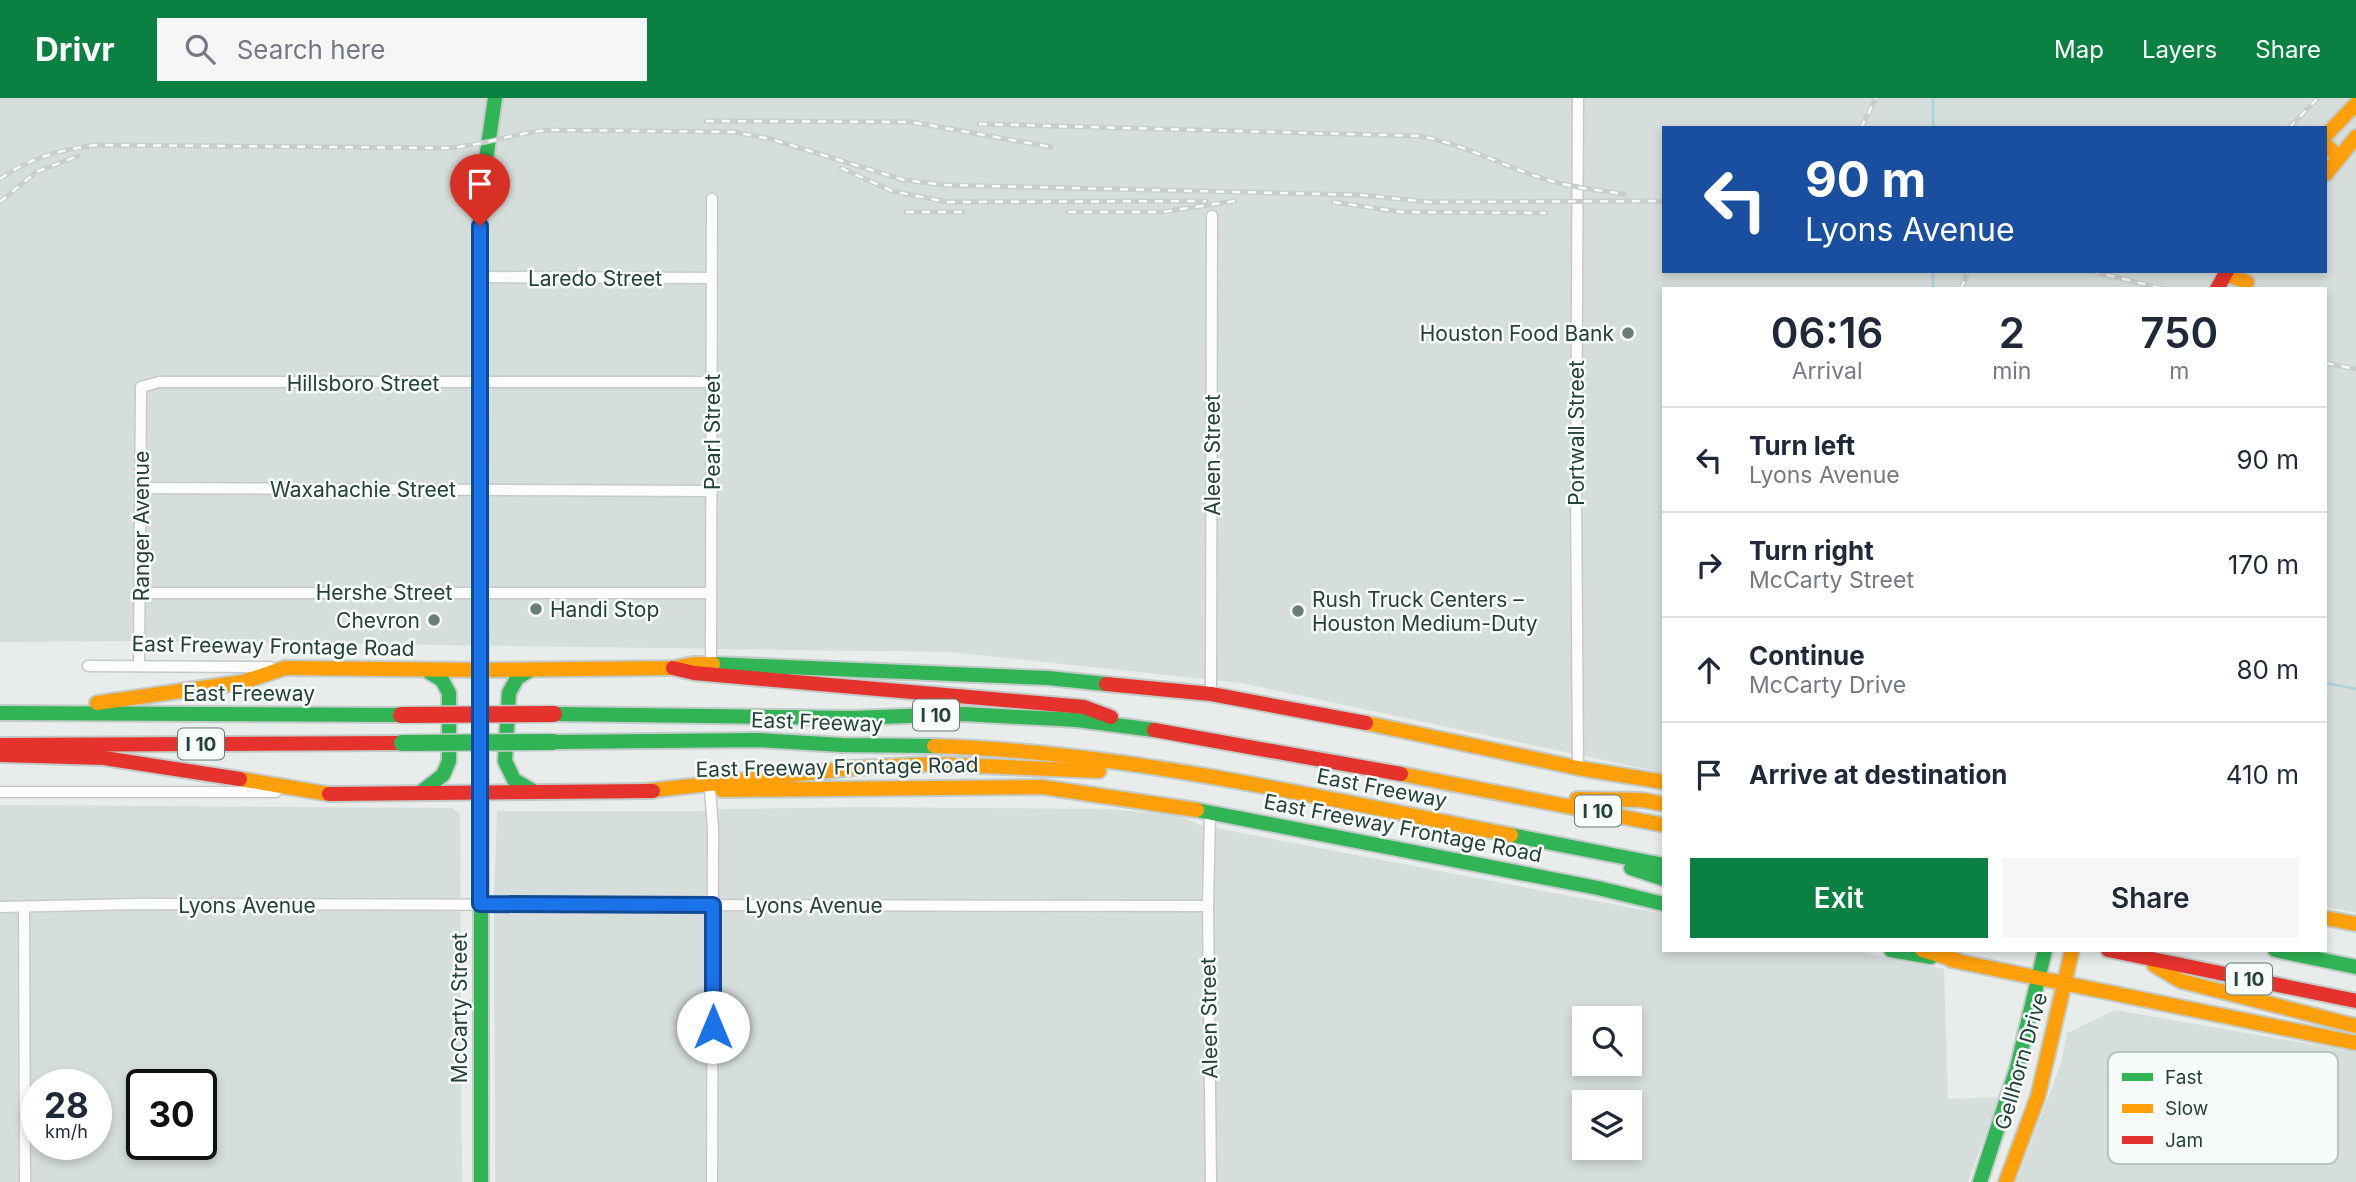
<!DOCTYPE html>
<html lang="en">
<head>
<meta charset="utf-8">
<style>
	:root { --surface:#fff; --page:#f6f6f7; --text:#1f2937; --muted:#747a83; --line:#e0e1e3; --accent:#0b8043 }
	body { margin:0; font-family:Inter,sans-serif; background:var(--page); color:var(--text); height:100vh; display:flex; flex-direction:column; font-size:26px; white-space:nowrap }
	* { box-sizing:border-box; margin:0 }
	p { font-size:23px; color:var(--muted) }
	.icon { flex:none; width:38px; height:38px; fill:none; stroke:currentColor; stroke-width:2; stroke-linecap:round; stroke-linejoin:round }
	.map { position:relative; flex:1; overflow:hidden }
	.panel { position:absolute; left:1662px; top:189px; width:665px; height:665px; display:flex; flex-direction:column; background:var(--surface); border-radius:0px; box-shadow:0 4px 10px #0003 }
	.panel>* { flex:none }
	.banner { position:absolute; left:1662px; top:28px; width:665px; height:147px; border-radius:0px; box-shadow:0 4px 10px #0003; background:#1a4fa0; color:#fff; overflow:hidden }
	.buttons { position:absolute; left:1572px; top:908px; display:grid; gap:14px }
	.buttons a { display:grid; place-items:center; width:70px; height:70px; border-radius:0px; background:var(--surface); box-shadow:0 4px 10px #0003; font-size:35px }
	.speed { position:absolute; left:21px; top:971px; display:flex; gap:14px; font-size:35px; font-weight:700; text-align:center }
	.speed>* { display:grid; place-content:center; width:91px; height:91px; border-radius:50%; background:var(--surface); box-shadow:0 4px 10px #0003; line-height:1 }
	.speed small { font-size:18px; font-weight:400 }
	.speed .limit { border:4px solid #111; border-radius:10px; background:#fff; color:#111 }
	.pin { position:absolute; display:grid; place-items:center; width:60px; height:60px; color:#fff; margin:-72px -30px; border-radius:50% 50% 50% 0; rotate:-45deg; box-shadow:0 0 7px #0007 }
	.pin .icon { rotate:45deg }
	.me { position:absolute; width:77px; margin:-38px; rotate:0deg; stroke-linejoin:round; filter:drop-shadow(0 0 5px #0008) }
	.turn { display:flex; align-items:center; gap:24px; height:147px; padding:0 28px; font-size:32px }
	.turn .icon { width:91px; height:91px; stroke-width:2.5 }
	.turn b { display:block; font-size:49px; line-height:60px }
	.eta { display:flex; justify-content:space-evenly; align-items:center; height:119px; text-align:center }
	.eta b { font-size:42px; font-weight:600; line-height:49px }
	.button { display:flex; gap:14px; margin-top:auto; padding:14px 28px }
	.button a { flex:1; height:80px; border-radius:0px; background:var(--accent); color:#fff; font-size:28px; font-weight:600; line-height:80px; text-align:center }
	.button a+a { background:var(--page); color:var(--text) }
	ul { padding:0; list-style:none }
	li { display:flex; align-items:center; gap:21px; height:105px; padding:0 28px; border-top:2px solid var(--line) }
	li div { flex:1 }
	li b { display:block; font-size:26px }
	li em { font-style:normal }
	header { display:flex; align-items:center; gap:42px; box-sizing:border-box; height:98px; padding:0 35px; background:var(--accent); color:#fff }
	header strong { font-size:33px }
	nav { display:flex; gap:38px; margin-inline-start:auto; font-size:24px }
	.search { width:490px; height:63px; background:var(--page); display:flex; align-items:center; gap:18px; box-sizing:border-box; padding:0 24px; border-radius:0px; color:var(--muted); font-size:26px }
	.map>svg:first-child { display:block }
	.built { fill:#d6dedb; fill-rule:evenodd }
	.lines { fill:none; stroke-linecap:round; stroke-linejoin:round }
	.stream { stroke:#a9d4db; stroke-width:2.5 }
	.street-casing { stroke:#c5cac8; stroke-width:13 }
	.fast-casing { stroke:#c3cbc8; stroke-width:18 }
	.slow-casing { stroke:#c3cbc8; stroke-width:18 }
	.jam-casing { stroke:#c3cbc8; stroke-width:18 }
	.street { stroke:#fcfcfc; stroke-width:10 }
	.fast { stroke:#30b455; stroke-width:14 }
	.slow { stroke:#ff9f0a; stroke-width:14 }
	.jam { stroke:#e5322d; stroke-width:14 }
	.rail-casing { stroke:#c9cdcc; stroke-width:5 }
	.rail { stroke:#f7fbf9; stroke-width:2.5; stroke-dasharray:8; stroke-linecap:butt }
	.fast-bridge-casing { stroke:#c3ccc9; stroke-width:19; stroke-linecap:butt }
	.jam-bridge-casing { stroke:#c3ccc9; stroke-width:19; stroke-linecap:butt }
	.fast-bridge { stroke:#30b455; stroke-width:16 }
	.jam-bridge { stroke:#e5322d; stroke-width:16 }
	.route-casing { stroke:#114b97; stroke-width:18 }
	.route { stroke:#1a73e8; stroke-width:12 }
	.poi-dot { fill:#697e78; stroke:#f7fbf9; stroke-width:2.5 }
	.labels { text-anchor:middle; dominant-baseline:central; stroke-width:5; stroke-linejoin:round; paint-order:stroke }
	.shield { fill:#f7fbf9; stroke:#637a73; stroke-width:2 }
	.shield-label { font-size:19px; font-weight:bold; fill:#24423a }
	.street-label { font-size:21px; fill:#24423a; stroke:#f7fbf9 }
	.poi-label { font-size:21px; fill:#24423a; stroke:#f7fbf9; text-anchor:end }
	.key { fill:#f7fbf9; stroke:#b8c4c0; stroke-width:2 }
	.key-label { font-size:19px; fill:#24423a }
</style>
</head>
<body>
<header>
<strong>Drivr</strong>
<div class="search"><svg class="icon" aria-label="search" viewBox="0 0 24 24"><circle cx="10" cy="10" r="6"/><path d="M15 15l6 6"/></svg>Search here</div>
<nav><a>Map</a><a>Layers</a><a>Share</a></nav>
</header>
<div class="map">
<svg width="2356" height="1084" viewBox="0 0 2356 1084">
	<rect width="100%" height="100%" fill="#e8edeb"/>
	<g class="built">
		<path d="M 0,0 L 2356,0 L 2356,815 L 2326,809 L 2326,191 L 1664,191 L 1664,675 L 1241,585 L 951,554 L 126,543 L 0,544 ZM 1664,30 L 2326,30 L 2326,173 L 1664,173 Z"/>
		<path d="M 0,707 L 452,710 L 460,716 L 462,1084 L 0,1084 ZM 37,987 L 96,987 L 96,1046 L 37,1046 ZM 142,987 L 201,987 L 201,1046 L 142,1046 Z"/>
		<path d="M 857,709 L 1110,711 L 1181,718 L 1200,727 L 1664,816 L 1664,852 L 1850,852 L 1944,871 L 1948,1001 L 1999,999 L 1968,1084 L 495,1084 L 494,794 L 497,713 L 699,713 L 722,711 ZM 1584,920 L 1629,920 L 1629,966 L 1584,966 ZM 1584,1004 L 1629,1004 L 1629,1050 L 1584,1050 Z"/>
		<polygon points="2115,912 2356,954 2356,1084 2016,1084 2061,965 2067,935"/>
	</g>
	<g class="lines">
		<g class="stream">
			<polyline points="1933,30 1933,0"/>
			<polyline points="1933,173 1933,191"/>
			<polyline points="2326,585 2356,591"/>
		</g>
		<g class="street-casing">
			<g id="street">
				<polyline points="1578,0 1576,390 1578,670"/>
				<polyline points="479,179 711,180"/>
				<polyline points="141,390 712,393"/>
				<polyline points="141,495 711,495"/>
				<polyline points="711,566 712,101"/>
				<polyline points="139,567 141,289 159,284 712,284"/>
				<polyline points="88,568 270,569"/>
				<polyline points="1211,596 1212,118"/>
				<polyline points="710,692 713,730 712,1084"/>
				<polyline points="0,694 276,694"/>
				<polyline points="1210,714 1208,808 1211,1084"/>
				<polyline points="0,809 138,806 1208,808"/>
				<polyline points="24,809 25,1084"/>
			</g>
		</g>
		<g class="fast-casing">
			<g id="fast">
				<polyline points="480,284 480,102 495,0"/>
				<polyline points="713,566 1048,580 1106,586"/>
				<polyline points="530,572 517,580 509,595 505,663 514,682 533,693"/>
				<polyline points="0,615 401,617"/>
				<polyline points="554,616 851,620 963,616 1077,622 1154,632"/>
				<polyline points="553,644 759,642 842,647 934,648"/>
				<polyline points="481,694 481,1084"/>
				<polyline points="420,695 443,677 449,663 449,595 442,582 429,574"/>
				<polyline points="1197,712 1598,790 1664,806"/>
				<polyline points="1511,737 1664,767"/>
				<polyline points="1631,770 1664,781"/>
				<polyline points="1891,852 1931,859"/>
				<polyline points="2275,852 2356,869"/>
				<polyline points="1980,1084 2017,970 2045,852"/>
			</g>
		</g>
		<g class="slow-casing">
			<g id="slow">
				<polyline points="2326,37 2356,6"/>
				<polyline points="2326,47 2339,60"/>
				<polyline points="2326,76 2356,39"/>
				<polyline points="2225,176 2247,184"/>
				<polyline points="285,570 480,572 673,570 693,566 713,566"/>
				<polyline points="97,605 243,584 285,570"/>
				<polyline points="1366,625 1578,670 1664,684"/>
				<path d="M 934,648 C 1128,654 1321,700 1511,737"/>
				<polyline points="1401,676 1664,727"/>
				<polyline points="240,681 329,696"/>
				<polyline points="722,692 1042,689 1197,712"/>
				<polyline points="645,693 854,670 932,666 1099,673"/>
				<polyline points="1577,701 1642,702 1664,706"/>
				<polyline points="2326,820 2356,826"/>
				<polyline points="1922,852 1959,863"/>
				<polyline points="1951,862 2356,945"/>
				<polyline points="2154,867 2181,883 2356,928"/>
				<polyline points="2006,1084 2038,998 2072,852"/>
			</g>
		</g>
		<g class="jam-casing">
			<g id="jam">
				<polyline points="2217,191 2227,173"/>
				<polyline points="480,284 481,694"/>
				<polyline points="673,570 694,575 1084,609 1111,619"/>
				<polyline points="1106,586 1211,596 1366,625"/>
				<polyline points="1154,632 1401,676"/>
				<polyline points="0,647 402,645"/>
				<polyline points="0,657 104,660 240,681"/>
				<polyline points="329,696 653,693"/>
				<polyline points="2108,852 2356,903"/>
			</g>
		</g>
		<use href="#street" class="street"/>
		<use href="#fast" class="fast"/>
		<use href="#slow" class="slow"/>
		<use href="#jam" class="jam"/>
		<g class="rail-casing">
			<g id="rail">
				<polyline points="706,23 911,24 1051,49"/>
				<path d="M 979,26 L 1419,38 C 1465,46 1504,69 1548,82 C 1573,90 1599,92 1624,96"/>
				<polyline points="1861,30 1876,0"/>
				<polyline points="2289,30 2318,0"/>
				<polyline points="841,70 892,93 947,104 1206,103"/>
				<path d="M 0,81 C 29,60 60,52 95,47 L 447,50 C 483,48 516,34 551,32 L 734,34 L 771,41 L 904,82 L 945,87 L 1362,97 L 1428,104 L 1664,103"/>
				<polyline points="0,104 36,74 78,58"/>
				<polyline points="1333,104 1402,114 1546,115"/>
				<polyline points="906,114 963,114"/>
				<polyline points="1068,114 1162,114 1235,103"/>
				<polyline points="2091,173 2164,191"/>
				<polyline points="1961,191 1968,173"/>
				<polyline points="2326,265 2356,271"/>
			</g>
		</g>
		<use href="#rail" class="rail"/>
		<g class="fast-bridge-casing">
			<polyline id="fast-bridge" points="402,645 553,644"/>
		</g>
		<g class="jam-bridge-casing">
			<polyline id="jam-bridge" points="401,617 554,616"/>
		</g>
		<use href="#fast-bridge" class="fast-bridge"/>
		<use href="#jam-bridge" class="jam-bridge"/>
	</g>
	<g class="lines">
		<g class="route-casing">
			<polyline id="route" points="480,128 480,806 713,807 713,929"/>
		</g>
		<use href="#route" class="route"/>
	</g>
	<g class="poi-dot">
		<circle cx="1628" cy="235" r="7"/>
		<circle cx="536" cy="511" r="7"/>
		<circle cx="1298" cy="513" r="7"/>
		<circle cx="434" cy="522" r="7"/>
	</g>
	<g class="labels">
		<g class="shield">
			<rect x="913" y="601.5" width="46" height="31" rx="5"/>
			<rect x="178" y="630.5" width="46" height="31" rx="5"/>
			<rect x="1575" y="697.5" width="46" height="31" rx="5"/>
			<rect x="2226" y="865.5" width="46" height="31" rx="5"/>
		</g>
		<g class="shield-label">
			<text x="936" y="617">I 10</text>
			<text x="201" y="646">I 10</text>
			<text x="1598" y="713">I 10</text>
			<text x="2249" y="881">I 10</text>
		</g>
		<g class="street-label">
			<text x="595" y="180">Laredo Street</text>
			<text x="363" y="285">Hillsboro Street</text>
			<text transform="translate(712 334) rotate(-90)">Pearl Street</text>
			<text transform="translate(1576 335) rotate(-90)">Portwall Street</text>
			<text transform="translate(1212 357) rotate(-90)">Aleen Street</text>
			<text x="363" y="391">Waxahachie Street</text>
			<text transform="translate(141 428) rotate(-90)">Ranger Avenue</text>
			<text x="384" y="494">Hershe Street</text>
			<text transform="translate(273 548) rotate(1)">East Freeway Frontage Road</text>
			<text x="249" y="595">East Freeway</text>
			<text transform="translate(817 624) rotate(2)">East Freeway</text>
			<text transform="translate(837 669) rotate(-1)">East Freeway Frontage Road</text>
			<text transform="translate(1382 690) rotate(11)">East Freeway</text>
			<text transform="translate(1403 730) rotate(11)">East Freeway Frontage Road</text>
			<text x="247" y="807">Lyons Avenue</text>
			<text x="814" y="807">Lyons Avenue</text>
			<text transform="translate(459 910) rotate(-90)">McCarty Street</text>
			<text transform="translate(1209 920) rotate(-91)">Aleen Street</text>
			<text transform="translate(2021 963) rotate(-74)">Gellhorn Drive</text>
		</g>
		<g class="poi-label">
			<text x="1614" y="235">Houston Food Bank</text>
			<text x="1312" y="501" text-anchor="start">Rush Truck Centers –<tspan x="1312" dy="24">Houston Medium-Duty</tspan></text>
			<text x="550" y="511" text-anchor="start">Handi Stop</text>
			<text x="420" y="522">Chevron</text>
		</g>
	</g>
	<rect x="2108" y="954" width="230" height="112" rx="10" class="key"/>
	<rect x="2122" y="975" width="31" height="8" fill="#30b455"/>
	<rect x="2122" y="1006" width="31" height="9" fill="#ff9f0a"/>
	<rect x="2122" y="1038" width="31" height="8" fill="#e5322d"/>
	<g class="key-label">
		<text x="2165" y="986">Fast</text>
		<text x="2165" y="1017">Slow</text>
		<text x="2165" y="1049">Jam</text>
	</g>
</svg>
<div class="buttons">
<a><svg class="icon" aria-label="search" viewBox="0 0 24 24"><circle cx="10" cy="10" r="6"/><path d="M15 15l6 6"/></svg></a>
<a><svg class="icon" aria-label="layers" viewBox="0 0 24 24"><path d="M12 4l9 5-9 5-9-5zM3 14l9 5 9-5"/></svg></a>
</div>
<div class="speed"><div>28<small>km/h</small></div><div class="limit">30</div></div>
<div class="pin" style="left:480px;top:128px;background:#d93025"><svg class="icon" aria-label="arrive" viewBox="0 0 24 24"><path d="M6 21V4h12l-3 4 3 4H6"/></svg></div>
<svg class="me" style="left:713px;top:929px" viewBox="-20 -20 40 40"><circle r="19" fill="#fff"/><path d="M0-13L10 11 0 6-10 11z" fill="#1a73e8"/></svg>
<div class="banner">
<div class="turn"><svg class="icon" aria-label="left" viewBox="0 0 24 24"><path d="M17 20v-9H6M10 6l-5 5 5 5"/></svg><div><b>90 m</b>Lyons Avenue</div></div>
</div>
<section class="panel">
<div class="eta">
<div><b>06:16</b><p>Arrival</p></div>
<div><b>2</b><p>min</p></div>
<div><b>750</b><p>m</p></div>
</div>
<ul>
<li><svg class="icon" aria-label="left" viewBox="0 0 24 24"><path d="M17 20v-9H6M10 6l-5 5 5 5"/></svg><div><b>Turn left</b><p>Lyons Avenue</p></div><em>90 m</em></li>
<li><svg class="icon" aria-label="right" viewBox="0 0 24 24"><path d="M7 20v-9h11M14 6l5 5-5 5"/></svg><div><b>Turn right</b><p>McCarty Street</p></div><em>170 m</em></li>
<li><svg class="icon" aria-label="ahead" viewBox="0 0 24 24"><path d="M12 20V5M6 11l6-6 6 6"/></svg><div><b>Continue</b><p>McCarty Drive</p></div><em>80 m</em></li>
<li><svg class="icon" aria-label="arrive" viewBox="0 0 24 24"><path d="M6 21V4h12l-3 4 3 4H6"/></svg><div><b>Arrive at destination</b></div><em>410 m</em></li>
</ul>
<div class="button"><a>Exit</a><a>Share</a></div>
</section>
</div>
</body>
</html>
